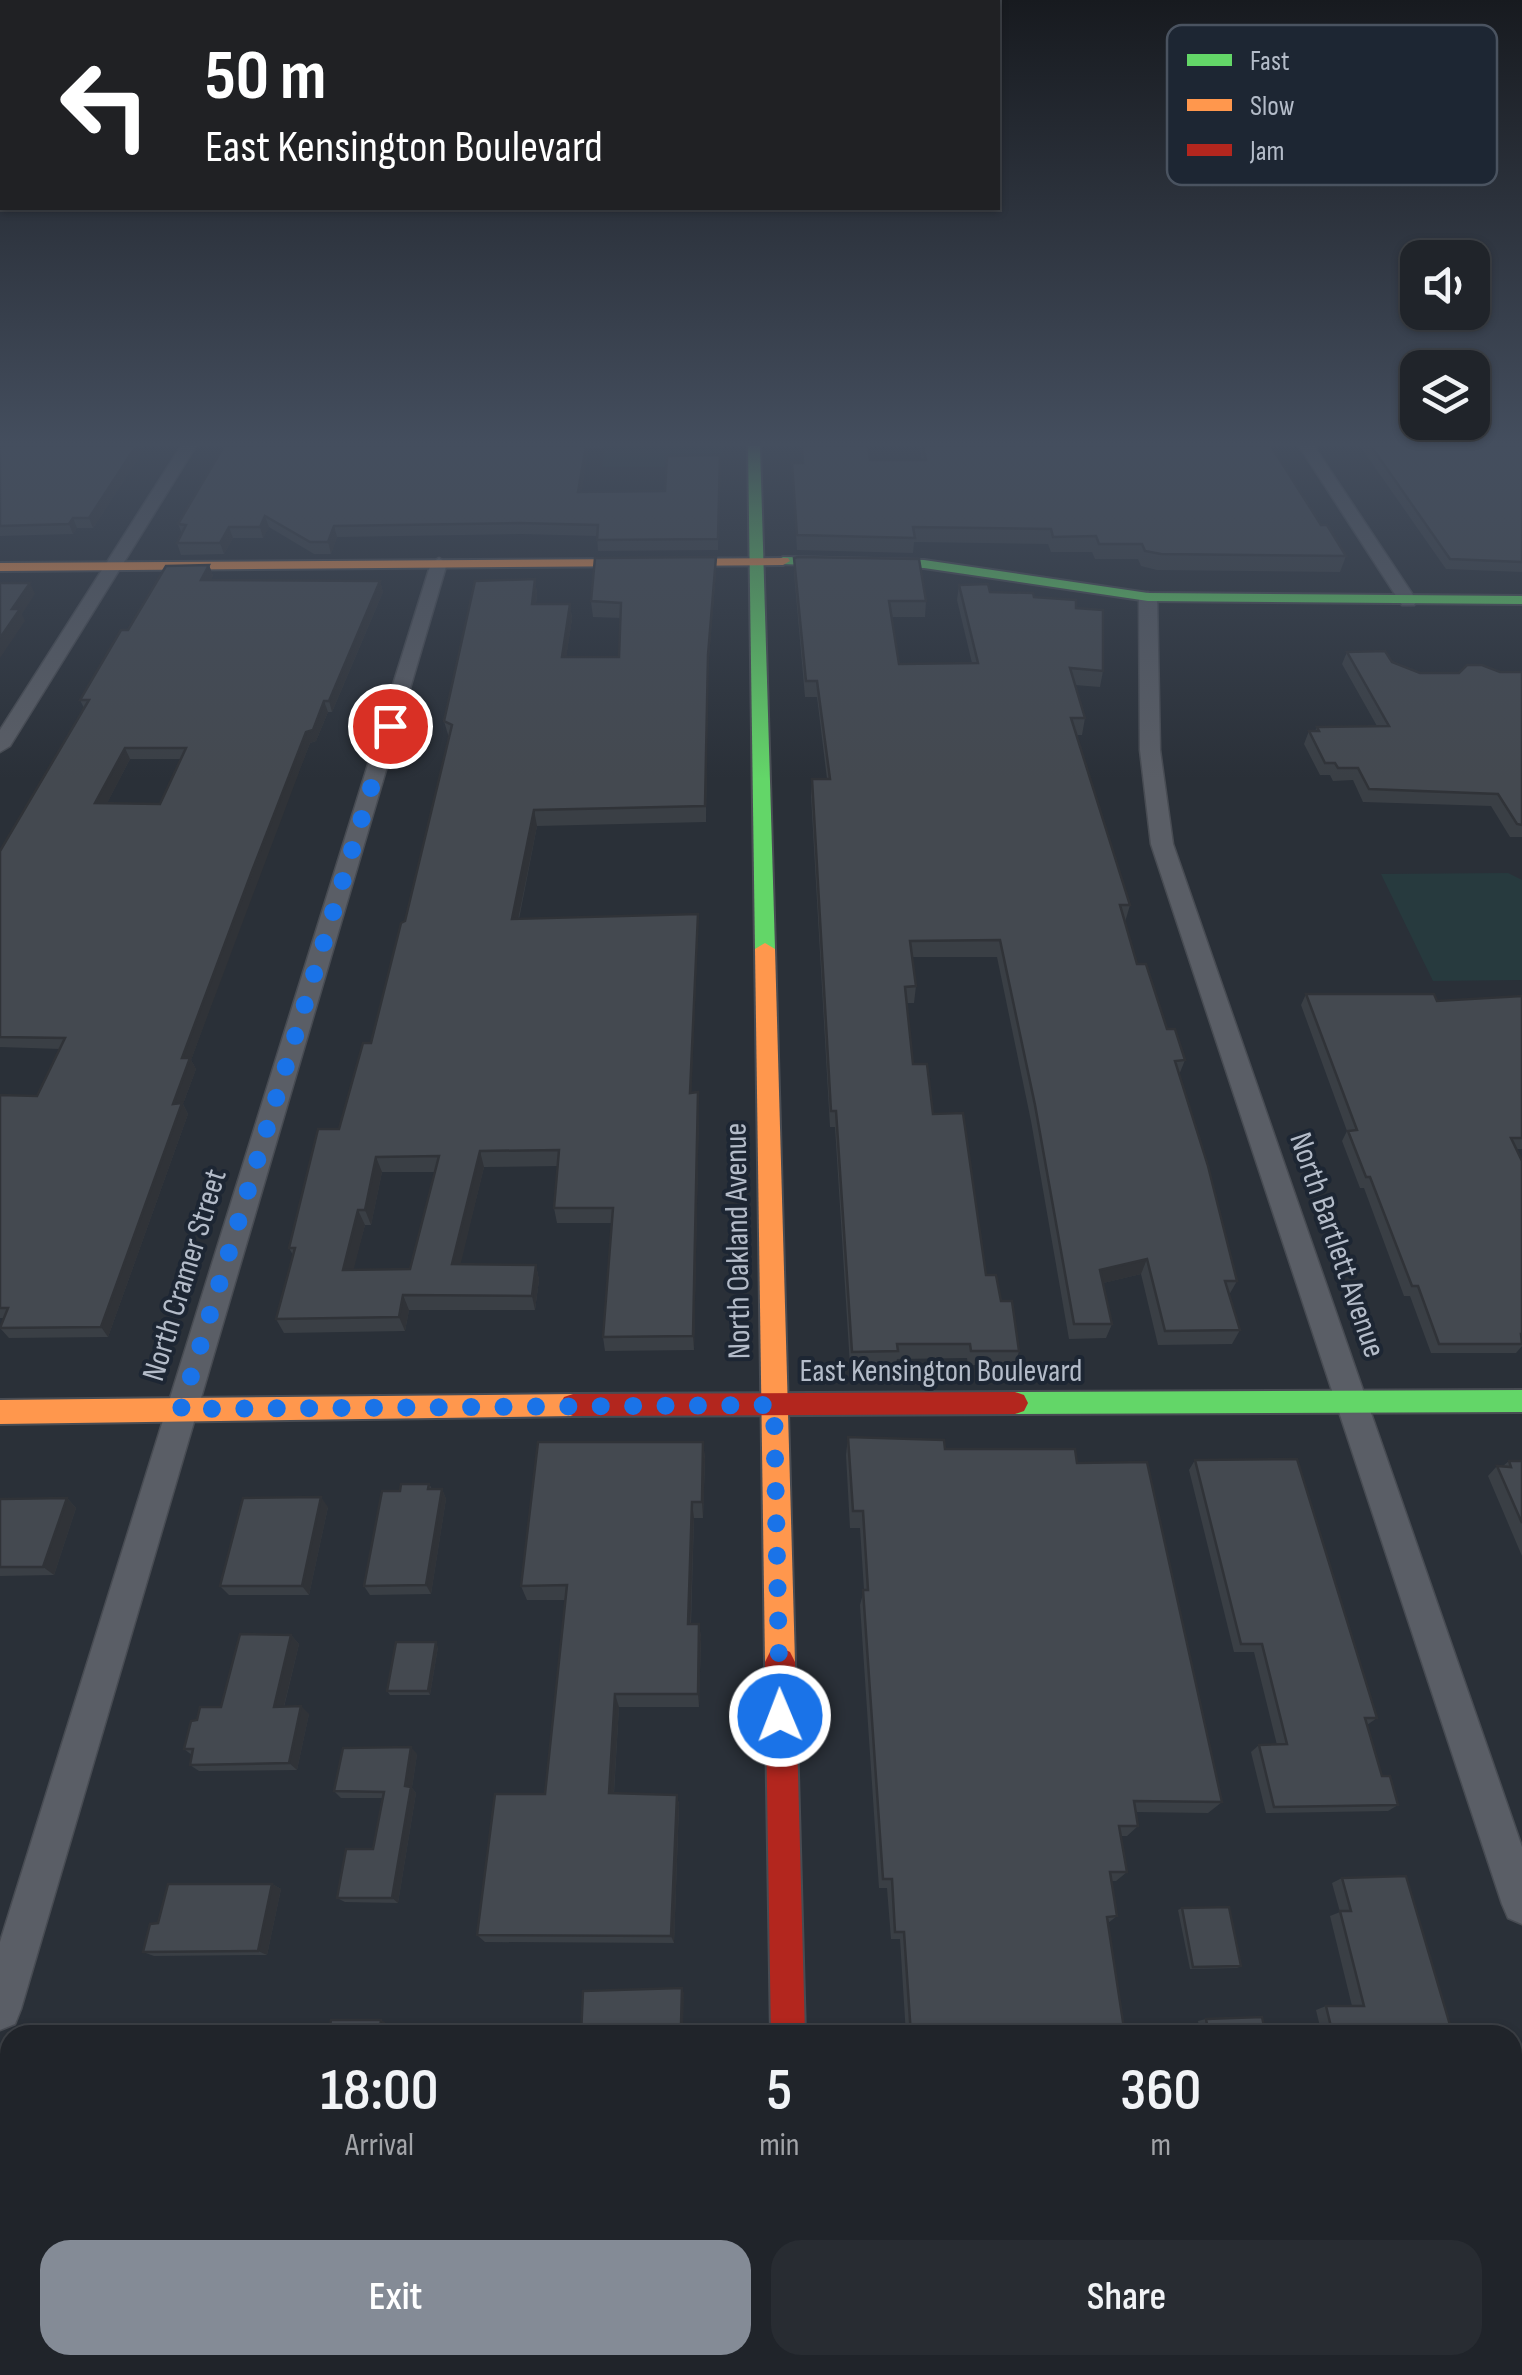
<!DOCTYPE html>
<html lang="en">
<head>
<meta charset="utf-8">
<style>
	:root { --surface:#20242a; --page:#282c32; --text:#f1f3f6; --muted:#a2a4a8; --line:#3d4147; --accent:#848b96 }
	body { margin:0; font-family:"Sofia Sans Condensed",sans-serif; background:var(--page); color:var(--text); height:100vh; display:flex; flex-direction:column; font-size:38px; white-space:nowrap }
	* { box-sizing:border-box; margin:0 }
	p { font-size:32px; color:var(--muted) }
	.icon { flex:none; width:55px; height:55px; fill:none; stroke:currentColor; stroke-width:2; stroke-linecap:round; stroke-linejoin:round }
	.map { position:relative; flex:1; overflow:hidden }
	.drawer { position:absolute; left:0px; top:2025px; width:1522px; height:350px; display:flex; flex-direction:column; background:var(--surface); border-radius:30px 30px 0 0; box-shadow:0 2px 8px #0004,0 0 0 2px var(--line) }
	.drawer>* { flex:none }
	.guide { position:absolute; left:0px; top:0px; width:1000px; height:210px; box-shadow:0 2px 8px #0004,0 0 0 2px var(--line); background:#202124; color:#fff; overflow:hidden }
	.fabs { position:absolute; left:1400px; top:240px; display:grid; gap:20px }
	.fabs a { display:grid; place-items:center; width:90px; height:90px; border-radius:20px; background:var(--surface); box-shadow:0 2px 8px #0004,0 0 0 2px var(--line); font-size:50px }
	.pin { position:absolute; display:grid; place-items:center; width:85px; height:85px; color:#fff; margin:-42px; border:5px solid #fff; border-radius:50%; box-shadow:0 2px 10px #0007 }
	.me { position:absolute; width:110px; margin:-55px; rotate:359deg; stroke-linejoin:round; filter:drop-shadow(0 0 8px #0008) }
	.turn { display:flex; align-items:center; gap:35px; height:210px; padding:0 40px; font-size:45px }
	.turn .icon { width:130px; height:130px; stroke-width:2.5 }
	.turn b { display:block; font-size:70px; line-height:85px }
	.eta { display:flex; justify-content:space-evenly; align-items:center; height:170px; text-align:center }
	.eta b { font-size:60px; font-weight:600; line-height:70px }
	.primary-button { display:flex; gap:20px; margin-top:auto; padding:20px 40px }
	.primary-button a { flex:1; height:115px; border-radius:30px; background:var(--accent); color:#fff; font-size:40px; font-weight:600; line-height:115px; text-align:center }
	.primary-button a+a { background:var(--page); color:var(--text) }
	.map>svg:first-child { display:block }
	.green { fill:#273a3e }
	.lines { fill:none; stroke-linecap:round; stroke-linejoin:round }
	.street-casing { stroke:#484c53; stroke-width:3 }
	.fast-casing { stroke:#484c53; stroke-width:4 }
	.slow-casing { stroke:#484c53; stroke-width:4 }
	.jam-casing { stroke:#484c53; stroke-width:4 }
	.street { fill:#5a5e66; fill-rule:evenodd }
	.fast { fill:#63d668; fill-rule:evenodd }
	.slow { fill:#ff974d; fill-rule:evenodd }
	.jam { fill:#b3261e; fill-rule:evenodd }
	.wall { fill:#3a3f45; fill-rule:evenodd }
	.shaded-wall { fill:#303338 }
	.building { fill:#444950; stroke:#303338; stroke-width:2.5; fill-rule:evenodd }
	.route { stroke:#1a73e8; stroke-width:18; stroke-dasharray:0 32.4 }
	.labels { text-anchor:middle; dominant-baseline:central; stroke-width:8; stroke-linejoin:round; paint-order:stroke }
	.street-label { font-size:32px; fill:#b4bcc9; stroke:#1d2633 }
	.key { fill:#1d2633; stroke:#4a5360; stroke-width:2.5 }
	.key-label { font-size:28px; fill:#b4bcc9 }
</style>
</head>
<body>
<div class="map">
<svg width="1522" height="2375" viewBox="0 0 1522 2375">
	<rect width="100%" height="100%" fill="#2a3038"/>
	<g class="green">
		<polygon points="605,447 723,447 720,466 602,467"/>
		<polygon points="1508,873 1522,880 1522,980 1433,981 1381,874"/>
	</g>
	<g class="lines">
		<g class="street-casing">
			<g id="street">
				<polygon points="181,446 196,446 10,746 0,752 0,730"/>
				<polygon points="1299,446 1314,446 1417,601 1414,605 1402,605"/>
				<polygon points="439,558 447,563 21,2009 15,2024 0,2030 0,1942 431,563"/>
				<polygon points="1148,592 1157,597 1160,750 1173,844 1522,1847 1522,1924 1508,1918 1502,1904 1151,844 1140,750 1139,597"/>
			</g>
		</g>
		<g class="fast-casing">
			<g id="fast">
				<polygon points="748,446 760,446 775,949 765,955 755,949"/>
				<polygon points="783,557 924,560 1148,593 1522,596 1522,604 1148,601 924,568 778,564 776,561"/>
				<polygon points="1522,1390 1522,1412 1015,1414 1006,1411 1002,1403 1006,1395 1015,1392"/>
			</g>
		</g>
		<g class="slow-casing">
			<g id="slow">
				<polygon points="788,558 790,561 783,565 0,571 0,563"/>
				<polygon points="765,943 775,949 795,1662 790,1672 780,1677 770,1672 765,1662 755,949"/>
				<polygon points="573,1394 582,1397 586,1405 582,1413 573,1416 0,1424 0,1400"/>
			</g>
		</g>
		<g class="jam-casing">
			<g id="jam">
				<polygon points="1015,1392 1024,1395 1028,1403 1024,1411 1015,1414 573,1416 564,1413 560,1405 564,1397 573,1394"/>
				<polygon points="780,1647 790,1652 795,1662 805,2035 771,2035 765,1662 770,1652"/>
				<polygon points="774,2365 812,2365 814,2375 774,2375"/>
			</g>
		</g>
		<use href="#street" class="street"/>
		<use href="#fast" class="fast"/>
		<use href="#slow" class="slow"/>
		<use href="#jam" class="jam"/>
	</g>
	<g class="wall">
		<polygon points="0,446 146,446 93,528 77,528 73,534 0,536"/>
		<polygon points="224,446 602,446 602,449 588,449 581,492 665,491 720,455 718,550 598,551 597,536 521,534 337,537 331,554 314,554 269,527 263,538 233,538 224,554 181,555 177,543 182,534 178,524"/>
		<polygon points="800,446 868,446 870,460 922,460 919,446 1271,446 1321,525 1346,556 1340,572 1157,570 1141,566 1138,559 1095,559 1092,552 1051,552 1048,544 914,542 913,553 797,550 792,463 802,463"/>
		<polygon points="1360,446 1522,446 1522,572 1446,569"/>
		<polygon points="794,558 926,601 925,617 891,617 899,664 972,663 957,600 959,585 990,592 1034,597 1076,608 1103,671 1100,687 1075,685 1085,718 1082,735 1076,735 1130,905 1125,922 1137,964 1167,1029 1185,1060 1179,1075 1237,1281 1229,1295 1240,1330 1232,1344 1158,1345 1141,1274 1103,1283 1112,1324 1106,1338 1069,1339 1031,1121 997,957 912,957 916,986 914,1003 907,1003 913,1064 933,1114 986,1275 1001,1301 1019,1351 1015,1365 968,1365 967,1358 897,1359 895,1366 850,1366 835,1127 830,1127 811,796 812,779 827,779 817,697 805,697 794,573"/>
		<path d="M 209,565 L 213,576 L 210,580 L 380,581 L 383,592 L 332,712 L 328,712 L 316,741 L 310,743 L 256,882 L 191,1060 L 196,1069 L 183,1104 L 188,1114 L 108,1337 L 9,1338 L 0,1328 L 4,1318 L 0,1318 L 0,1095 L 37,1096 L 60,1049 L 0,1047 L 0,851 L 84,708 L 80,700 L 128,630 ZM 130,759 L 181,759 L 160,804 L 107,803 Z"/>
		<path d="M 716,572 L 708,670 L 706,822 L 537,826 L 519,919 L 698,931 L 691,1093 L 699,1108 L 694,1350 L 605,1351 L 603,1337 L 612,1223 L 557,1223 L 554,1208 L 558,1166 L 484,1167 L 460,1264 L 536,1265 L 539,1280 L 535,1310 L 409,1310 L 405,1331 L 284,1333 L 276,1319 L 293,1255 L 289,1248 L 339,1129 L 371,1043 L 405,921 L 449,738 L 444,721 L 535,579 L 537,594 L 536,604 L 570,604 L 572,619 L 566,657 L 619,657 L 621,618 L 593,617 L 591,601 ZM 382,1172 L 435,1172 L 410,1269 L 353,1269 L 365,1225 L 371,1225 Z"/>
		<polygon points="1347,652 1392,662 1420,673 1522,672 1522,837 1510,837 1491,806 1363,802 1353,780 1333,781 1330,775 1320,775 1304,744 1309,731 1315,731 1317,727 1377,726 1342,664"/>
		<polygon points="1306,994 1437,1001 1522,996 1522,1149 1516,1149 1522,1161 1522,1346 1516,1353 1431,1353 1410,1296 1404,1296 1364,1188 1360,1188 1342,1141 1347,1131 1301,1005"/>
		<polygon points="848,1437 945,1449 1077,1463 1222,1802 1208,1813 1136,1812 1138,1826 1127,1836 1121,1836 1127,1872 1116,1881 1112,1881 1117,1916 1108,1923 1125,2035 906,2035 900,1939 891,1939 887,1888 879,1888 860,1605 864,1590 860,1528 850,1528 846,1455"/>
		<polygon points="703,1442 705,1459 703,1518 694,1518 691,1624 699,1624 701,1638 699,1707 619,1707 614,1793 677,1795 679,1805 674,1943 485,1942 477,1935 545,1794 565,1600 527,1600 521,1586"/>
		<polygon points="1195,1460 1377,1718 1367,1725 1382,1776 1398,1805 1388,1811 1266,1813 1251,1752 1259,1745 1277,1745 1254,1652 1234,1652 1189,1470"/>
		<polygon points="1509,1461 1522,1461 1522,1556 1488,1476 1497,1466 1503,1466"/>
		<polygon points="429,1484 432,1489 442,1489 446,1499 431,1594 370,1595 364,1586 400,1491"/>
		<polygon points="67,1498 76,1508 54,1575 0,1576 0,1499"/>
		<polygon points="328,1507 309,1595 229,1595 220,1586"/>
		<polygon points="291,1635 299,1644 284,1707 309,1714 297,1770 199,1771 190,1765 192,1755 184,1749 197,1720 221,1707"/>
		<polygon points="438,1647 430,1695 390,1695 387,1691"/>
		<polygon points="417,1754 412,1788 416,1793 398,1903 345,1902 337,1898 373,1849 383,1798 341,1798 334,1791"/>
		<polygon points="1342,1878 1453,2035 1322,2035 1316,2010 1326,2006 1352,2006 1330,1916 1340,1912 1332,1883"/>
		<polygon points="272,1884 281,1889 267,1955 154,1956 143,1952"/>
		<polygon points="1182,1908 1241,1966 1237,1968 1190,1969 1178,1910"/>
		<polygon points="1206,2019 1266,2035 1200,2035 1198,2021"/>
		<polygon points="1266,2365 1339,2365 1341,2375 1268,2375"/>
		<polygon points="1400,2365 1512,2365 1522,2375 1402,2375"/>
		<polygon points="1060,2369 1070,2375 942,2375 942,2370"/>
	</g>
	<g class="shaded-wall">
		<polygon points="136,446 146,446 93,528 89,518"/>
		<polygon points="586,446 588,446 588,449 580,503 578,492"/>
		<polygon points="265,516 269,527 263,538 260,527"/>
		<polygon points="73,518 77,528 73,534 69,524"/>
		<polygon points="334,526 337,537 331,554 328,542"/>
		<polygon points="229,527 233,538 224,554 220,543"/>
		<polygon points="716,557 716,572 708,670 706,822 708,655"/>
		<polygon points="209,565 213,576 205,591 201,580"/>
		<polygon points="535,579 537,594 534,620 532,604"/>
		<polygon points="380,581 383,592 332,712 329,701"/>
		<polygon points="30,583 35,594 22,614 25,621 0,658 0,638 12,609"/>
		<polygon points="570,604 572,619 564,673 562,657"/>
		<polygon points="324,701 328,712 316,741 310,743 191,1060 196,1069 183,1104 188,1114 108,1337 101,1327 173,1104 182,1058 306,732"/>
		<polygon points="125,748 130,759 101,815 95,803"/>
		<polygon points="534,810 537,826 515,935 512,919"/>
		<polygon points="698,914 698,931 691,1108 690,1093"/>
		<polygon points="698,1092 699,1108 694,1350 693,1336"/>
		<polygon points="480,1151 484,1167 457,1279 452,1264"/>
		<polygon points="376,1157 382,1172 371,1225 365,1210"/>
		<polygon points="358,1210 365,1225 350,1284 343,1270"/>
		<polygon points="1147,1259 1141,1274 1095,1285 1100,1270"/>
		<polygon points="536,1265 539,1280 535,1310 532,1296"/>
		<polygon points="403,1295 409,1310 405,1331 399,1317"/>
		<polygon points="703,1442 705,1459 703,1518 702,1502"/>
		<polygon points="442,1489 446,1499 431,1594 426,1585"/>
		<polygon points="321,1497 328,1507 309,1595 302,1586"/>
		<polygon points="67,1498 76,1508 54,1575 43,1567"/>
		<polygon points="692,1502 694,1518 690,1638 688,1624"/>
		<polygon points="699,1624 701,1638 699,1707 698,1694"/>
		<polygon points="291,1635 299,1644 282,1714 274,1707"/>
		<polygon points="436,1642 438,1647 430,1695 428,1691"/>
		<polygon points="615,1694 619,1707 613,1804 609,1793"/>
		<polygon points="301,1706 309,1714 297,1770 289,1763"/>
		<polygon points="411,1747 417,1754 412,1788 416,1793 398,1903 392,1898"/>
		<polygon points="677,1795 679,1805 674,1943 671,1936"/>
		<polygon points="272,1884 281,1889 267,1955 258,1951"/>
		<polygon points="682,1988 684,1993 683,2029 681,2025"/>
		<polygon points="381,2020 385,2022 383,2035 379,2035"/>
		<polygon points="232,2028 242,2031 241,2035 230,2035"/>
		<polygon points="166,2365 177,2365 172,2375 161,2375"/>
	</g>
	<g class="building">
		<polygon points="0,446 136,446 89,518 73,518 69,524 0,526"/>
		<polygon points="224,446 586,446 578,492 665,491 667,456 720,455 718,539 597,540 598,525 519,523 334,526 328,542 310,542 265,516 260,527 229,527 220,543 177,543 186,525 178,524"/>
		<polygon points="802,446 868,446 870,460 926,460 923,446 1271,446 1321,525 1327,525 1346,556 1161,554 1145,551 1142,544 1099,544 1096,536 1053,537 1051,529 913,527 915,538 797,535 792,463 803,463"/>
		<polygon points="1371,446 1522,446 1522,562 1450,559"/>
		<path d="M 716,557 L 708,655 L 705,806 L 534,810 L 512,919 L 698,914 L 690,1093 L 698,1092 L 693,1336 L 603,1337 L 613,1208 L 554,1208 L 559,1150 L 480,1151 L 452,1264 L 536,1265 L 532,1296 L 403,1295 L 399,1317 L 276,1319 L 295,1248 L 289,1248 L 318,1129 L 339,1129 L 363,1043 L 371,1043 L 401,923 L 405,921 L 452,725 L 444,721 L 475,581 L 535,579 L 532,604 L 570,604 L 562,657 L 619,657 L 621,603 L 591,601 L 595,558 ZM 439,1156 L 410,1269 L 343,1270 L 358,1210 L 365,1210 L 376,1157 Z"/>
		<polygon points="798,557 919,559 926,601 889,601 899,664 978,663 959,585 988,584 990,592 1033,593 1034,597 1076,600 1076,608 1103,610 1103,671 1070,668 1085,718 1071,718 1130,905 1120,905 1137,964 1146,964 1167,1029 1175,1029 1185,1060 1175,1061 1208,1166 1237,1281 1225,1281 1240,1330 1165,1331 1147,1259 1100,1270 1112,1324 1074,1324 1035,1105 1000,940 910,941 916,986 905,987 913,1064 927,1064 933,1114 963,1113 986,1275 996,1275 1001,1301 1012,1301 1019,1351 971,1351 970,1344 897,1344 898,1351 852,1352 836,1111 831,1111 812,779 830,779 817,681 806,681 794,558"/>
		<path d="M 209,565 L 201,580 L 380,581 L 329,701 L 324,701 L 313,730 L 306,732 L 252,871 L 182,1058 L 190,1058 L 173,1104 L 182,1103 L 101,1327 L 0,1328 L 8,1308 L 0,1308 L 0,1095 L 37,1096 L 65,1038 L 0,1037 L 0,851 L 89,700 L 80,700 L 121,630 L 128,630 L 166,566 ZM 125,748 L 186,748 L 160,804 L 95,803 Z"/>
		<polygon points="0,583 30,583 12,609 20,609 0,638"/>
		<polygon points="1385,651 1392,662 1420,673 1459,673 1467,665 1482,665 1500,672 1522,672 1522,825 1517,824 1498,794 1369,789 1358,768 1338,768 1335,763 1325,763 1309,731 1319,731 1317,727 1389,726 1347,652"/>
		<polygon points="1306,994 1434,994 1437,1001 1522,996 1522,1138 1511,1138 1522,1161 1522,1334 1521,1334 1522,1344 1439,1344 1418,1286 1412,1286 1370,1177 1366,1177 1348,1131 1357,1130"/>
		<polygon points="848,1437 944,1440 945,1449 1075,1449 1077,1463 1147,1462 1222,1802 1134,1801 1138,1826 1119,1826 1127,1872 1110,1872 1117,1916 1107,1917 1125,2035 911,2035 904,1932 895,1932 892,1879 883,1879 863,1590 868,1590 863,1511 853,1511"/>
		<polygon points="538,1442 703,1442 702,1502 692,1502 688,1624 699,1624 698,1694 615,1694 609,1793 677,1795 671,1936 477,1935 495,1794 545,1794 567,1585 521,1586"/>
		<polygon points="1297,1459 1377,1718 1365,1718 1382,1776 1390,1776 1398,1805 1274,1807 1259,1745 1287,1744 1262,1644 1241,1644 1195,1460"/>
		<polygon points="1509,1461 1522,1461 1522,1523 1497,1466 1511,1467"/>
		<polygon points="401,1484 429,1484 428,1489 442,1489 426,1585 364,1586 382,1491 400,1491"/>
		<polygon points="321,1497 302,1586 220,1586 243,1498"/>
		<polygon points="67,1498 43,1567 0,1567 0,1499"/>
		<polygon points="240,1634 291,1635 274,1707 301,1706 289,1763 190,1765 193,1749 184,1749 191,1721 197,1720 200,1707 221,1707"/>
		<polygon points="396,1642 436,1642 428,1691 387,1691"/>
		<polygon points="411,1747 405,1786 411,1787 392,1898 337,1898 346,1849 373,1849 384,1792 334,1791 343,1748"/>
		<polygon points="1406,1876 1453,2035 1333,2035 1326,2006 1364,2006 1340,1911 1351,1911 1342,1878"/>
		<polygon points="168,1884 272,1884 258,1951 143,1952 150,1924 158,1923"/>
		<polygon points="1229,1907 1241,1966 1193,1967 1182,1908"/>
		<polygon points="682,1988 681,2025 687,2025 687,2035 581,2035 583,1991"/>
		<polygon points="1262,2017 1266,2035 1209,2035 1206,2019"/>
		<polygon points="331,2020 381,2020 379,2035 328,2035"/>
		<polygon points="232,2028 230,2035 147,2035 148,2029"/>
		<polygon points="1512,2174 1517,2174 1522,2190 1522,2375 1420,2375 1417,2365 1512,2365"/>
		<polygon points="77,2365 166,2365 161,2375 75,2375"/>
		<polygon points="537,2365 645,2365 645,2375 536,2375"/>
		<polygon points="1277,2365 1339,2365 1341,2375 1278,2375"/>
	</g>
	<linearGradient id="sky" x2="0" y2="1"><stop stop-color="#171a1f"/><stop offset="0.57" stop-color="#444e5e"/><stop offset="1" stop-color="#444e5e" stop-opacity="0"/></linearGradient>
	<rect width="1522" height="779" fill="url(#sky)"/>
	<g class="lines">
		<polyline class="route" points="390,726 181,1409 774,1405 780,1716"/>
	</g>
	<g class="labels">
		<g class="street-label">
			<text transform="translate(738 1241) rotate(-91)">North Oakland Avenue</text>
			<text transform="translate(1337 1245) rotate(71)">North Bartlett Avenue</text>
			<text transform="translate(185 1275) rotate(-73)">North Cramer Street</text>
			<text x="941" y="1371">East Kensington Boulevard</text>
		</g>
	</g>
	<rect x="1167" y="25" width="330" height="160" rx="15" class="key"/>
	<rect x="1187" y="54" width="45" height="12" fill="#63d668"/>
	<rect x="1187" y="99" width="45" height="12" fill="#ff974d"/>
	<rect x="1187" y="144" width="45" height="12" fill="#b3261e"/>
	<g class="key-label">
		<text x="1250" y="70">Fast</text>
		<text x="1250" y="115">Slow</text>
		<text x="1250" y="160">Jam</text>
	</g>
</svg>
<div class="fabs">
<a><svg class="icon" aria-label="sound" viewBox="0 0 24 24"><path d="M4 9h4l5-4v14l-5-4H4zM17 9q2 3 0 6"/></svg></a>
<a><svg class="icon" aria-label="layers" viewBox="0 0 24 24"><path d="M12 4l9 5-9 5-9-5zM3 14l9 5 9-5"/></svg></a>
</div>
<div class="pin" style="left:390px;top:726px;background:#d93025"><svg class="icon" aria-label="arrive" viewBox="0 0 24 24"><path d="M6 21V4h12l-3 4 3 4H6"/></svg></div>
<svg class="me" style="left:780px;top:1716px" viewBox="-20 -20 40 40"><circle r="17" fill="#1a73e8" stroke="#fff" stroke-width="3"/><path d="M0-11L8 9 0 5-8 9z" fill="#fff"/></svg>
<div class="guide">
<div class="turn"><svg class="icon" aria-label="left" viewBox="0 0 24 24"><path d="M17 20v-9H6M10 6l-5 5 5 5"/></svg><div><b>50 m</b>East Kensington Boulevard</div></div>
</div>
<section class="drawer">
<div class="eta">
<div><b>18:00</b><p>Arrival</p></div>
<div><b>5</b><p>min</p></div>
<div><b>360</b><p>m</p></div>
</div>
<div class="primary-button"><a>Exit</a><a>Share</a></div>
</section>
</div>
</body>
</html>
